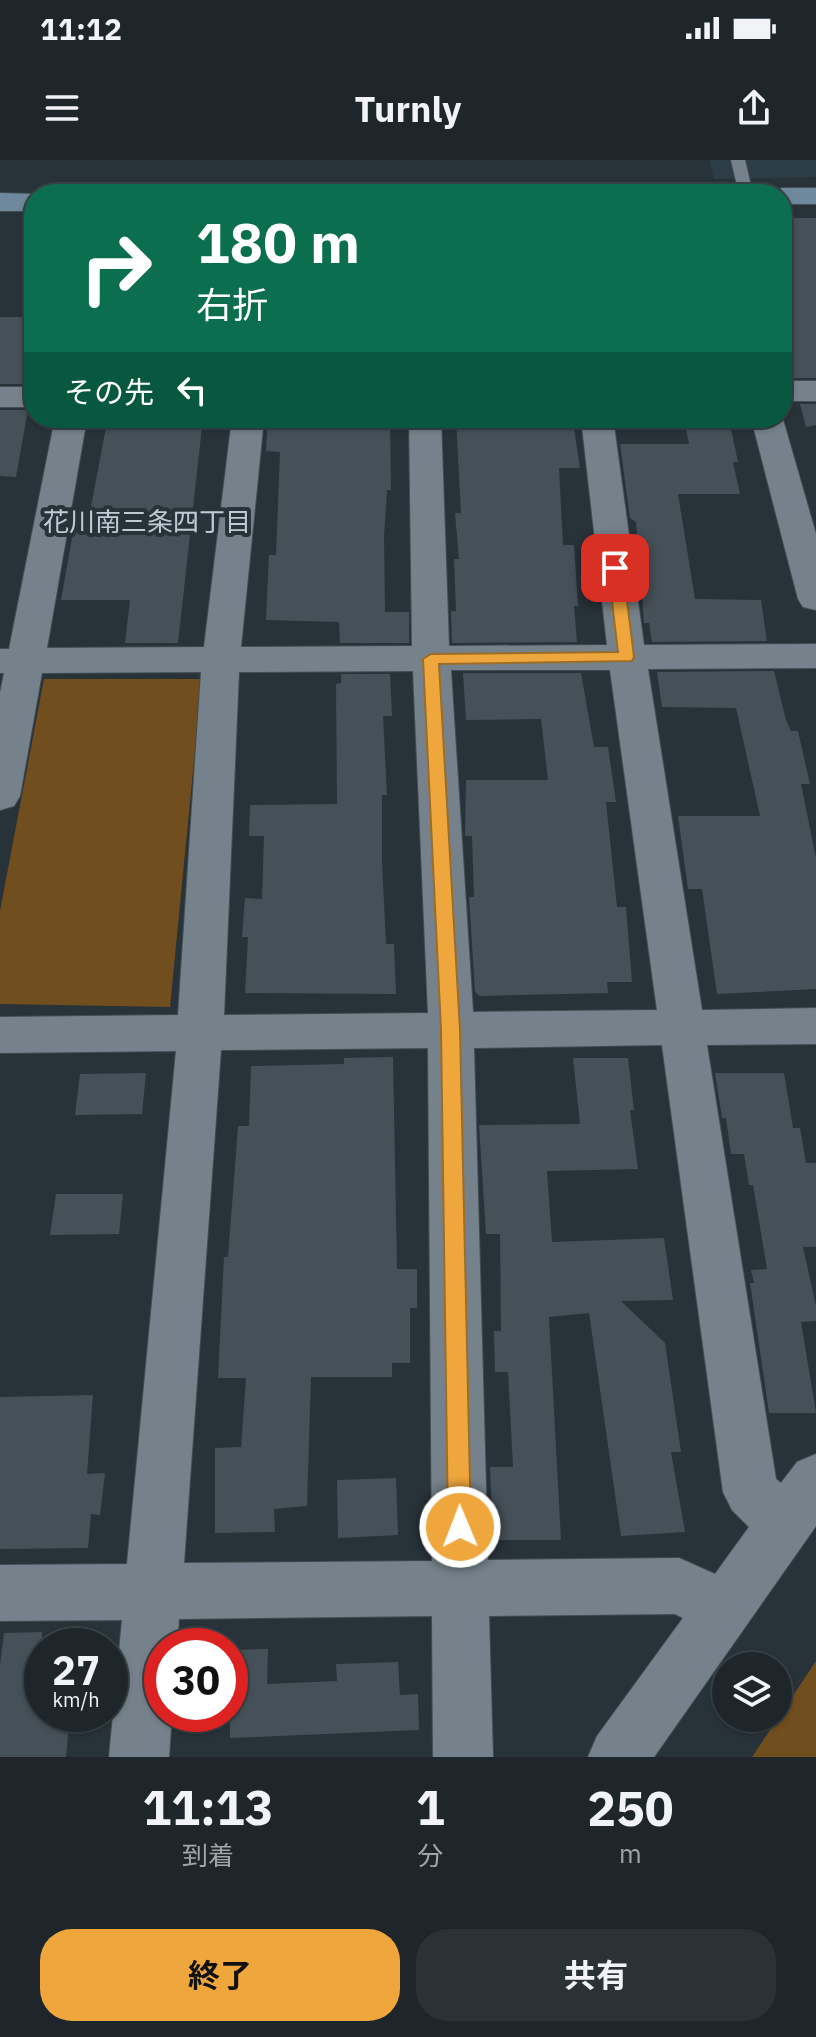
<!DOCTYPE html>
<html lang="ja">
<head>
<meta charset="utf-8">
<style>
	:root { --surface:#1e262b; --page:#2b3237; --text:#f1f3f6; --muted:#a1a5a9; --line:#3c4347; --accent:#efa73d }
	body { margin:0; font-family:"IBM Plex Sans","Noto Sans JP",sans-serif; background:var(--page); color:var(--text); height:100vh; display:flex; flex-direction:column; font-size:30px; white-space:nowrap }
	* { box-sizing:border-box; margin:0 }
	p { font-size:26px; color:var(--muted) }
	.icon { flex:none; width:44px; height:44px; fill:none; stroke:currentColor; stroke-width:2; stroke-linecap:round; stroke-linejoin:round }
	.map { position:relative; height:1597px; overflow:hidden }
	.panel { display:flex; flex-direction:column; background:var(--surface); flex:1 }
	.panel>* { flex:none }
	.hud { position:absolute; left:24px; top:24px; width:768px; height:244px; border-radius:32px; box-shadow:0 2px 6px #0004,0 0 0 2px var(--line); background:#0b6e4f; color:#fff; overflow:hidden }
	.fabs { position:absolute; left:712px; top:1492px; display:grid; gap:16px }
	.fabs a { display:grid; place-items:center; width:80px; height:80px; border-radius:50%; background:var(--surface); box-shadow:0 2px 6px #0004,0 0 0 2px var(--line); font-size:40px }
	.speed { position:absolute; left:24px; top:1468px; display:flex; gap:16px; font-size:40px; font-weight:700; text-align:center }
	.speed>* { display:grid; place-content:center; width:104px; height:104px; border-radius:50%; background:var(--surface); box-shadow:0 2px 6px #0004,0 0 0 2px var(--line); line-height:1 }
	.speed small { font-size:20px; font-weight:400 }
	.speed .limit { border:12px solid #d22; background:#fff; color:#111 }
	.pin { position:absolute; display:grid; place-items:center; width:68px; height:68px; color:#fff; margin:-34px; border-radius:16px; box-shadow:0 4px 12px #0006 }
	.me { position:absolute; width:88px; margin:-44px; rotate:359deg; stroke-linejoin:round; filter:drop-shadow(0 0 6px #0008) }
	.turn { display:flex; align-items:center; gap:28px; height:168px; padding:0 40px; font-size:36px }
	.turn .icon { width:104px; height:104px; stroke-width:2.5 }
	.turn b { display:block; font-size:56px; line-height:68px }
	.then { display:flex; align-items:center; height:76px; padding:0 40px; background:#0003; gap:16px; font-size:30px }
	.eta { display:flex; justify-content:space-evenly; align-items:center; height:136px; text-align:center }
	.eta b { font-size:48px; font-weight:700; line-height:56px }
	.cta { display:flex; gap:16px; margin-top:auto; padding:16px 40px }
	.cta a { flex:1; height:92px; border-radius:32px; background:var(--accent); color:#111; font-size:32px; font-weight:700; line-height:92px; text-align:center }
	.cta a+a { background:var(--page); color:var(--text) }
	.status { display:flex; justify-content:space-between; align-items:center; height:56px; padding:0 40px; background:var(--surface); direction:ltr }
	.status svg { height:22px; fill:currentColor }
	header { display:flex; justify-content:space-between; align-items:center; height:104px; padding:0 40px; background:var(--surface); font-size:36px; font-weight:700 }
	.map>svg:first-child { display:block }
	.built { fill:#2d3d48 }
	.green { fill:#714e1d }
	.building { fill:#455058 }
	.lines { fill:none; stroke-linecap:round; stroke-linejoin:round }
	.lane-casing { stroke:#444d53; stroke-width:2 }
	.street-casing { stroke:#444d53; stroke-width:2 }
	.secondary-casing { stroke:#444d53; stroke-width:2 }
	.lane { fill:#76828b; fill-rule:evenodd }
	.street { fill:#76828b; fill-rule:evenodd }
	.secondary { fill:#6e899c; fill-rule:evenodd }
	.route { fill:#efa73d; stroke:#9b6d28; stroke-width:2 }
	.labels { text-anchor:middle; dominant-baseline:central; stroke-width:8; stroke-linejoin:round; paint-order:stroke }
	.far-neighbourhood-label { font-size:26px; fill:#becbd4; stroke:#283239 }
</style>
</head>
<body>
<div class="status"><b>11:12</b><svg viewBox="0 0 49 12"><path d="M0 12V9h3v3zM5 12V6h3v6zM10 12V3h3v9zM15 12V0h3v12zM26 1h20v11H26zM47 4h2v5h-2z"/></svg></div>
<header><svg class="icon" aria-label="menu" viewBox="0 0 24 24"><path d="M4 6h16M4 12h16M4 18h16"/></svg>Turnly<svg class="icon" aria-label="share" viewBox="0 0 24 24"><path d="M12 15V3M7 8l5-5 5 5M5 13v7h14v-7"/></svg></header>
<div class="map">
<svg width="816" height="1597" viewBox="0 0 816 1597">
	<rect width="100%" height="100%" fill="#283239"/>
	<polygon class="built" points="710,0 816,0 816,17 714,19"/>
	<g class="green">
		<polygon points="44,519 202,519 170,847 0,844 0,751"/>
		<polygon points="816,1501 816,1597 752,1597"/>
	</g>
	<g class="building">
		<polygon points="782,58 816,58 816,218 793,218 782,179"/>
		<polygon points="0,157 34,157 33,224 0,224"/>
		<polygon points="800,244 816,244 816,265 806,267"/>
		<polygon points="0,250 28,250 16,317 0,316"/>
		<polygon points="141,258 203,258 178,483 125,483 130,440 61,440 74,367 82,367 85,352 90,352 107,262"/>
		<polygon points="268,258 390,258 391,330 387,330 384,377 385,452 409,452 409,483 340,483 339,462 266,460 269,395 276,395 280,292 266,291"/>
		<polygon points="568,258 568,262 573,262 580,308 559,308 563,385 574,385 578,446 574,446 577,482 452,483 451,451 456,451 454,399 459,399 455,353 461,353 456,259"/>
		<polygon points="684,259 729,259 738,302 733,302 740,334 678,334 695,439 761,440 767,481 652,482 649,463 644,463 636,362 630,358 620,284 689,284"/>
		<polygon points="774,511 786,560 791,571 798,571 810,624 801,624 816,698 816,829 717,834 702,729 688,729 678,656 760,656 736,548 662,547 657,512"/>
		<polygon points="463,513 581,513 594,587 608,587 616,642 606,642 617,747 626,747 632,822 607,822 608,833 480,836 475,832 469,737 474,737 472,676 465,676 466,620 548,620 541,559 466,560"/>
		<polygon points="341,514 390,514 392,556 383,556 387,635 382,635 382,701 386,784 394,784 396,834 245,833 248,777 242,777 245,738 262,739 264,676 249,676 250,645 337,644 336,524 341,523"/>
		<polygon points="393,897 397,1109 417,1109 417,1148 410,1148 410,1203 392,1203 392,1217 311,1217 307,1346 274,1349 275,1372 215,1373 215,1288 241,1287 246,1218 218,1218 224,1097 228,1097 238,966 249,966 251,906 344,904 344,898"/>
		<polygon points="573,898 628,898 634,950 630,950 638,1009 547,1011 552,1082 664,1078 673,1140 621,1141 665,1183 681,1292 671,1292 685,1372 621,1376 589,1153 549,1157 561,1380 493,1380 490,1307 513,1307 508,1212 495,1212 494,1171 501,1171 500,1074 486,1074 479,965 580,964"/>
		<polygon points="146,913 142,954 75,955 80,914"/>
		<polygon points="715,913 784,913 793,968 800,968 806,1003 816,1003 816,1087 803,1087 816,1146 816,1161 801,1162 816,1253 769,1253 750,1123 754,1123 751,1110 767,1109 753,1025 749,1025 744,994 731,994 726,958 722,958"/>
		<polygon points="56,1034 123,1034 119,1074 50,1075"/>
		<polygon points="93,1235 87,1314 105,1313 100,1355 91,1354 88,1388 0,1389 0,1237"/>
		<polygon points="396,1318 398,1375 338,1378 337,1320"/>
		<polygon points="42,1472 42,1554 70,1554 66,1597 0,1597 0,1505 4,1473"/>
		<polygon points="268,1489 267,1524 337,1521 336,1504 398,1502 400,1535 418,1534 419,1570 230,1578 230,1490"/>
	</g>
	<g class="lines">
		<g class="lane-casing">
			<polygon id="lane" points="731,0 745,0 753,34 739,34"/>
		</g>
		<g class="street-casing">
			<g id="street">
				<rect x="782" y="221" width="34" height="20"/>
				<rect x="0" y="227" width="34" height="20"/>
				<polygon points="782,256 816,374 816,450 803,447 798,439 751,258"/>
				<path d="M 55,258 L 87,258 L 47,488 L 204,487 L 232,258 L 264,258 L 241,487 L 412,486 L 409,258 L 441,258 L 449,486 L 607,485 L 581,258 L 613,258 L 644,485 L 816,484 L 816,508 L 648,509 L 702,850 L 816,848 L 816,884 L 707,885 L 776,1319 L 781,1323 L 797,1302 L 816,1294 L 816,1366 L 654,1597 L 588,1597 L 597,1576 L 683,1458 L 675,1454 L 489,1456 L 493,1597 L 433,1597 L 432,1456 L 179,1459 L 177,1486 L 162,1486 L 162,1554 L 172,1554 L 169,1597 L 109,1597 L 122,1460 L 0,1461 L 0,1405 L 127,1404 L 176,891 L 0,893 L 0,857 L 178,855 L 201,512 L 42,513 L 20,636 L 14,646 L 0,650 L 0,533 L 4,513 L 0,513 L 0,489 L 9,489 ZM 451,510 L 610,510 L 657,850 L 473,852 ZM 413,511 L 428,853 L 224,855 L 239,512 ZM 662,885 L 723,1332 L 732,1350 L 749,1367 L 715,1414 L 679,1398 L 488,1400 L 474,888 ZM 428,888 L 432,1401 L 184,1403 L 221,890 Z"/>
			</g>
		</g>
		<g class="secondary-casing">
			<g id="secondary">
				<polygon points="782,28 816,28 816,44 782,44 782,34 769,34"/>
				<polygon points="0,33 36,34 34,51 0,51"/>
			</g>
		</g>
		<use href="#lane" class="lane"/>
		<use href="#street" class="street"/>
		<use href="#secondary" class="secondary"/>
	</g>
	<polygon class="route" points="615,403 623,408 634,497 632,501 439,504 460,870 471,1367 468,1374 460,1378 452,1374 448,1367 441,870 423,499 431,494 618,492 608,408"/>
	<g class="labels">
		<g class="far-neighbourhood-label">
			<text x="147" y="361">花川南三条四丁目</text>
		</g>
	</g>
</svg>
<div class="fabs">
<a><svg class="icon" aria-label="layers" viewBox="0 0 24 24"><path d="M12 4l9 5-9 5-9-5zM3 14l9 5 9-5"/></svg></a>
</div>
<div class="speed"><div>27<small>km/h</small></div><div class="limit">30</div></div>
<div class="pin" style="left:615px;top:408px;background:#d93025"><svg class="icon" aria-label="arrive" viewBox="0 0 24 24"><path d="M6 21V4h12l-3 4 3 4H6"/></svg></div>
<svg class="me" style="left:460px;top:1367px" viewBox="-20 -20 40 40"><circle r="17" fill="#efa73d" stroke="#fff" stroke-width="3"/><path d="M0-11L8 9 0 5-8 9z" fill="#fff"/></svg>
<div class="hud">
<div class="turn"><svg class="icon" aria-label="right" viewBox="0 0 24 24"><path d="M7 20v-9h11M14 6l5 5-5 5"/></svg><div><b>180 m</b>右折</div></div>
<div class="then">その先<svg class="icon" aria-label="left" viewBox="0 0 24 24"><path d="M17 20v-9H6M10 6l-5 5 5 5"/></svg></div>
</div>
</div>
<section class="panel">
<div class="eta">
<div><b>11:13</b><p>到着</p></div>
<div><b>1</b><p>分</p></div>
<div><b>250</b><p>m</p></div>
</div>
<div class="cta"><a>終了</a><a>共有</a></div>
</section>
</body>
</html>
